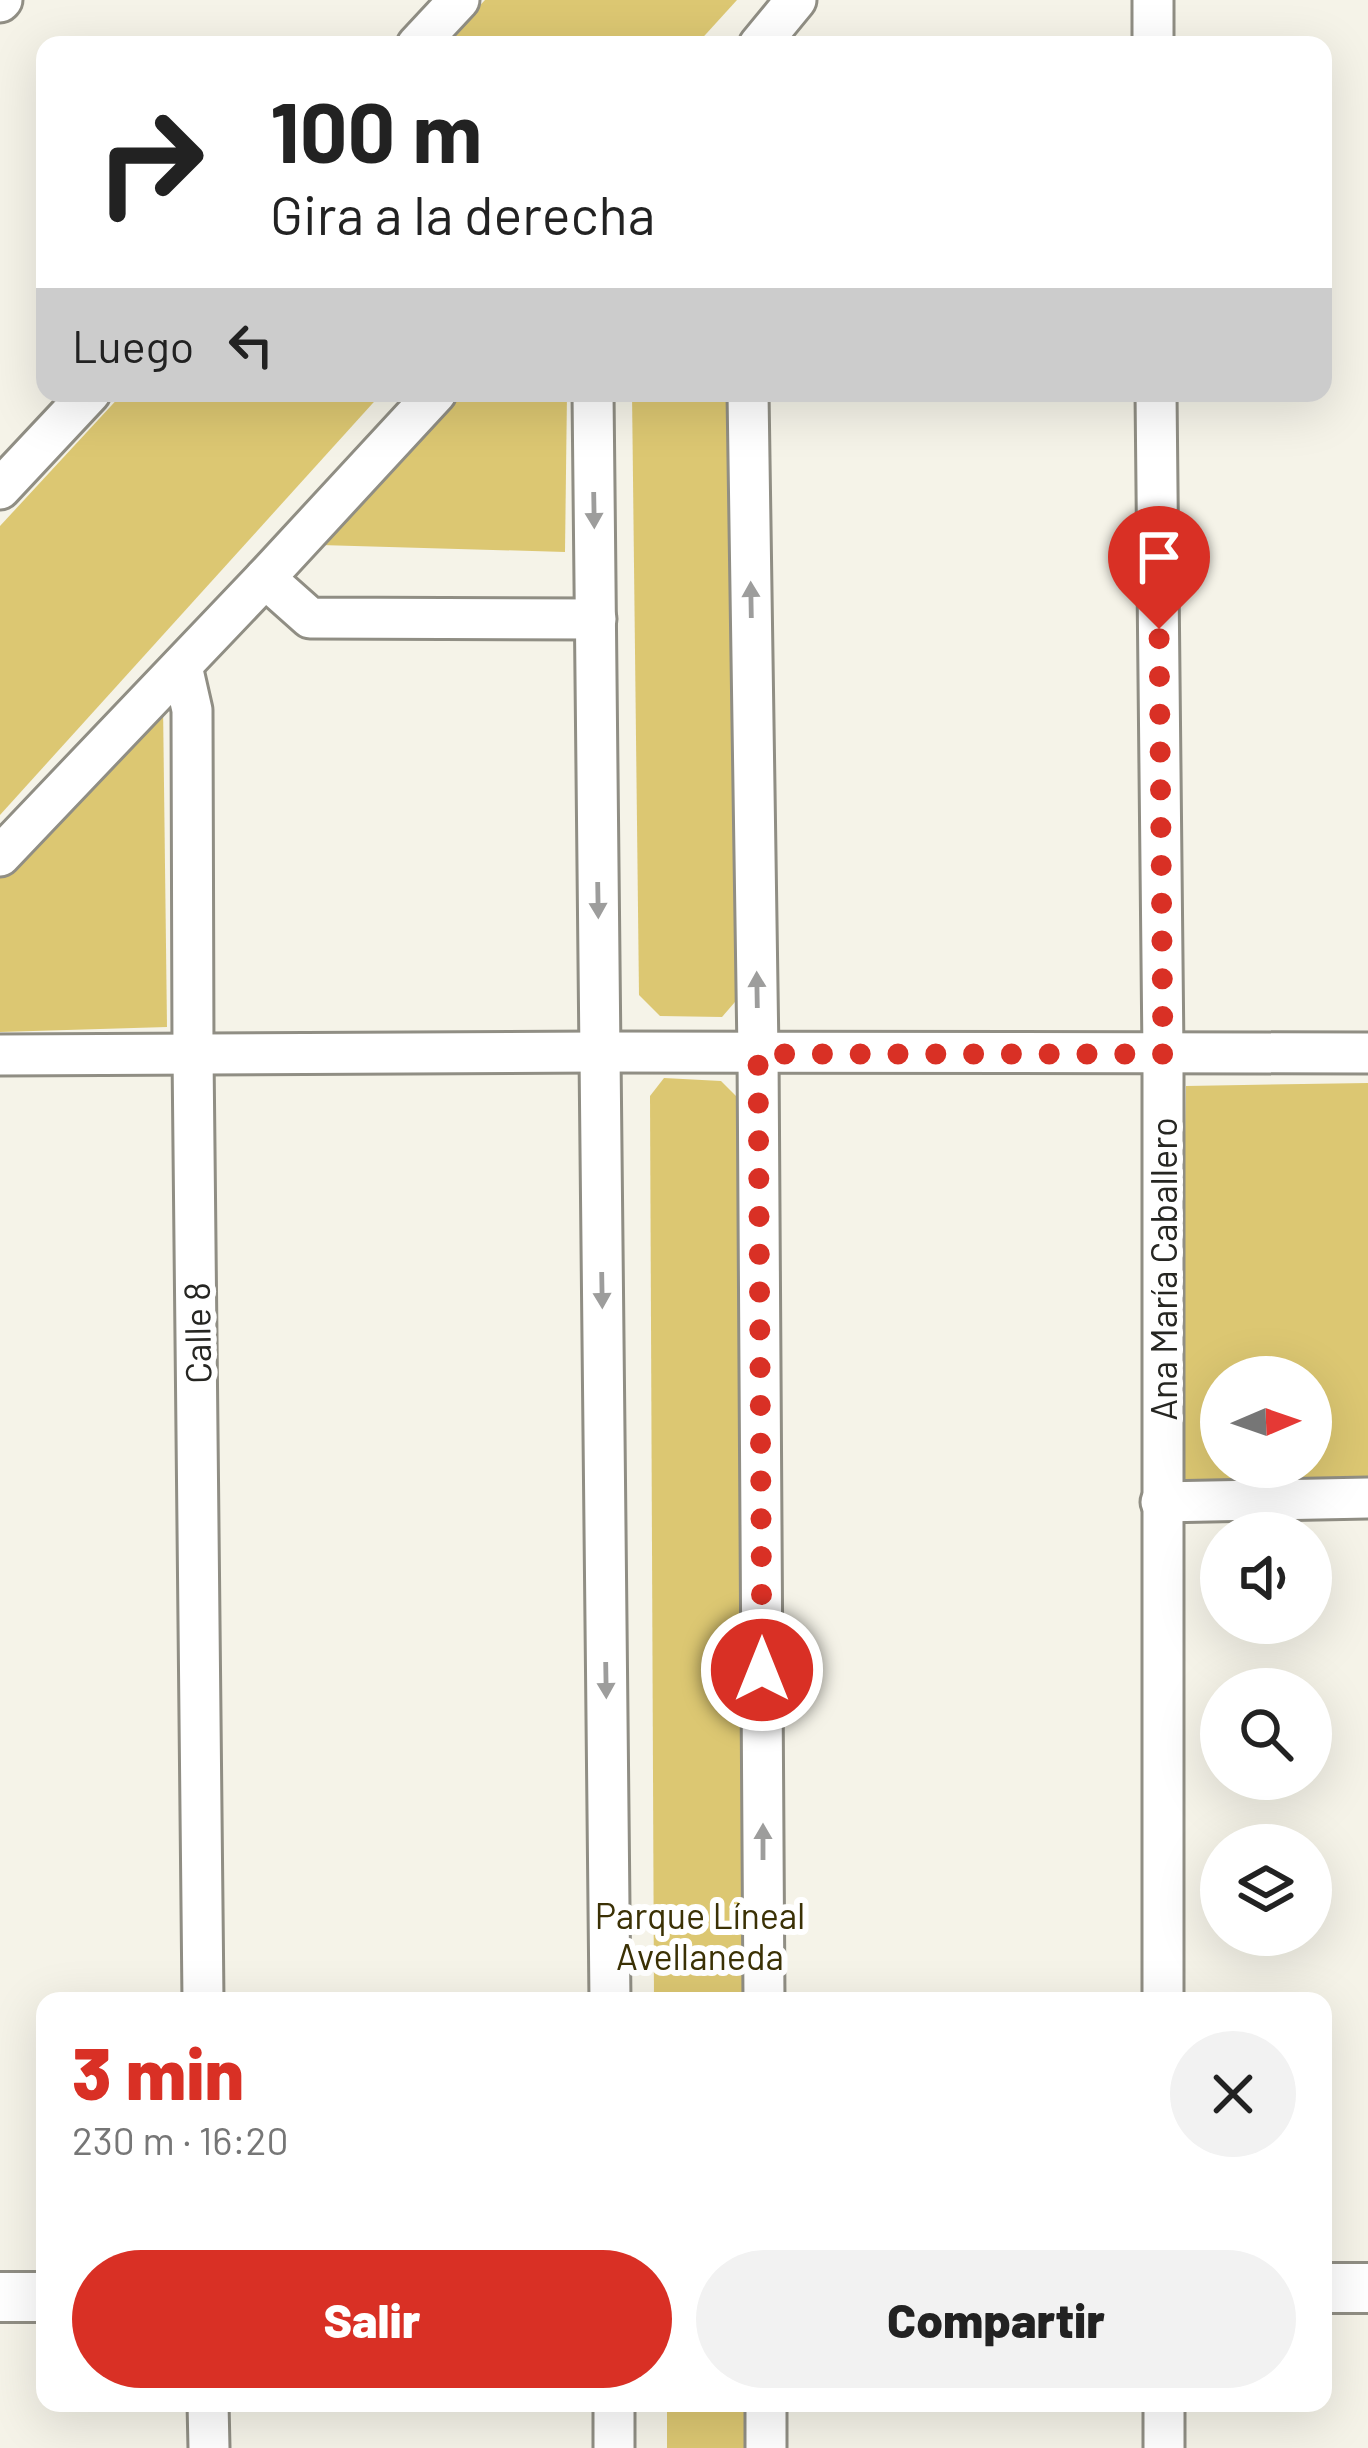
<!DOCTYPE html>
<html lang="es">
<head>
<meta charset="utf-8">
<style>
	:root { --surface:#fff; --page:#f2f2f2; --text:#222; --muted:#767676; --accent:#d93025 }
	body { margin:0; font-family:Barlow,sans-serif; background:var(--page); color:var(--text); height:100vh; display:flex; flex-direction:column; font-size:45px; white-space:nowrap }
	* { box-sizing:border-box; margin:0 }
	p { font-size:39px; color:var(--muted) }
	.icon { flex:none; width:66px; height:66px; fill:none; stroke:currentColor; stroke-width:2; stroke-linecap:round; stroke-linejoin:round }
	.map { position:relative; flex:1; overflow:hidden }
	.sheet { position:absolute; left:36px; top:1992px; width:1296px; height:420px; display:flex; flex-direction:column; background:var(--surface); border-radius:24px; box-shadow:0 12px 48px #0002 }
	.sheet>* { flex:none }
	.hud { position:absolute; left:36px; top:36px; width:1296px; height:366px; border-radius:24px; box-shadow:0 12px 48px #0002; background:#fff; color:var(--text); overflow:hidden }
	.needle { width:78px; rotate:88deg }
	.controls { position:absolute; left:1200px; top:1356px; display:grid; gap:24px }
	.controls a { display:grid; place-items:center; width:132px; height:132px; border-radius:50%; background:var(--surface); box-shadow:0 12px 48px #0002; font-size:60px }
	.pin { position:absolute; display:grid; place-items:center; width:102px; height:102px; color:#fff; margin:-123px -51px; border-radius:50% 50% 50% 0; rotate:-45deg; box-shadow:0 0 12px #0007 }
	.pin .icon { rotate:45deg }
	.me { position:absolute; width:132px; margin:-66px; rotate:0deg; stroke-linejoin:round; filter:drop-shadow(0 0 9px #0008) }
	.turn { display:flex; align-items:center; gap:42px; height:252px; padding:0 36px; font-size:54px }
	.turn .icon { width:156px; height:156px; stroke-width:2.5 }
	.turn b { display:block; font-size:84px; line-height:102px }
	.then { display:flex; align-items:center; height:114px; padding:0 36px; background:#0003; gap:24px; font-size:45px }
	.round { display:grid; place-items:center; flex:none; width:126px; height:126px; border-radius:63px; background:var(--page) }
	.head { display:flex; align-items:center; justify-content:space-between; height:204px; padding:0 36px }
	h1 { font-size:72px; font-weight:800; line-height:90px; color:var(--accent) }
	.primary-button { display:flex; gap:24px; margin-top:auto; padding:24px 36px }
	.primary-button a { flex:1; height:138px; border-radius:72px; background:var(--accent); color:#fff; font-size:48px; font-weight:800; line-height:138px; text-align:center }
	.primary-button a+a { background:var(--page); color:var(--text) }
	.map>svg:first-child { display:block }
	.green { fill:#dcc772; fill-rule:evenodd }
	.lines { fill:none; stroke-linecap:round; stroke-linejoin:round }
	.minor-casing { stroke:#908e84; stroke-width:45 }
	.tertiary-casing { stroke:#908e84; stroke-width:54 }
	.minor { stroke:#fff; stroke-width:39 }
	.tertiary { stroke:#fff; stroke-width:48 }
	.oneway { fill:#9d9d9c }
	.route { stroke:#d93025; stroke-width:21; stroke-dasharray:0 37.8 }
	.labels { text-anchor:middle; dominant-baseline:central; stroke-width:12; stroke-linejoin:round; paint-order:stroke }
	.street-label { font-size:36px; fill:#262622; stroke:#fff }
	.park-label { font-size:36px; fill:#3b3105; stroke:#fff }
</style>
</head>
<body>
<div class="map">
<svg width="1368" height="2448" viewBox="0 0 1368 2448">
	<rect width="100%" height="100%" fill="#f5f3e8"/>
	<g class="green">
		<polygon points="485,0 737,0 696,45 443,45"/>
		<polygon points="123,393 382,393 0,815 0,526"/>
		<polygon points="458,393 567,393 565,552 320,545"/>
		<polygon points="632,393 732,393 741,995 722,1017 660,1016 639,995"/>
		<polygon points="163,704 167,1027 0,1032 0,878"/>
		<polygon points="664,1078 721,1081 739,1099 746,2001 654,2001 650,1096"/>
		<path d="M 1368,1083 L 1368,1483 L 1178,1482 L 1186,1086 ZM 1221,1377 L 1311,1377 L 1311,1467 L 1221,1467 Z"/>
		<rect x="667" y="2403" width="81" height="45"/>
	</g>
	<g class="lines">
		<g class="minor-casing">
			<g id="minor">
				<polyline points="1153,0 1153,45"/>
				<polyline points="0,2 2,0"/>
				<polyline points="417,45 459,0"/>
				<polyline points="759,45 796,0"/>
				<polyline points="593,393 610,2001"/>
				<polyline points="748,393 758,1053 764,2001"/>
				<polyline points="1156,393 1163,1054 1163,2001"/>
				<polyline points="0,489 90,393"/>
				<polyline points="265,578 310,618 596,619"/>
				<polyline points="182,666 192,710 193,1054 203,2001"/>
				<polyline points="0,856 265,578 436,393"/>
				<polyline points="0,1055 599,1052 1368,1053"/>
				<polyline points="1161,1502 1368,1498"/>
				<polyline points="208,2403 209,2448"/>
				<polyline points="614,2403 614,2448"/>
				<polyline points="766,2403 766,2448"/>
				<polyline points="1164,2403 1164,2448"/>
			</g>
		</g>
		<g class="tertiary-casing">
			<g id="tertiary">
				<polyline points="1323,2288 1368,2288"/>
				<polyline points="0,2297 45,2297"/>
			</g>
		</g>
		<use href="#minor" class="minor"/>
		<use href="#tertiary" class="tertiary"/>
	</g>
	<defs><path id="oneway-solid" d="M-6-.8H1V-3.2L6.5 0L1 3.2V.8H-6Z" transform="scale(3)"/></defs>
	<g class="oneway">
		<use href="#oneway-solid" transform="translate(594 510) rotate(89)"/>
		<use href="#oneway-solid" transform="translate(751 600) rotate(-91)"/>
		<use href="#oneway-solid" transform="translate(598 900) rotate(89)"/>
		<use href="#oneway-solid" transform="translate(757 990) rotate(-91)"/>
		<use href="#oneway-solid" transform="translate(602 1290) rotate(89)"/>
		<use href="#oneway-solid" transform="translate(606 1680) rotate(89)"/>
		<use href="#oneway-solid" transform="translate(763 1842) rotate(-90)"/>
	</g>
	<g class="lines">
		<polyline class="route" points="762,1670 758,1054 1163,1054 1159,629"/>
	</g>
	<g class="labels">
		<g class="street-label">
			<text transform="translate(1162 1269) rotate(-90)">Ana María Caballero</text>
			<text transform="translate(196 1333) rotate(-91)">Calle 8</text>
		</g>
		<g class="park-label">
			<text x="700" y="1914">Parque Líneal<tspan x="700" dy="41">Avellaneda</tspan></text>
		</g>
	</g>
</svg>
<div class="controls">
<a><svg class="needle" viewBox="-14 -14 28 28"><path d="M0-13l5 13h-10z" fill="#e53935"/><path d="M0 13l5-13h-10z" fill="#767676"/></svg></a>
<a><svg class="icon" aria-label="sound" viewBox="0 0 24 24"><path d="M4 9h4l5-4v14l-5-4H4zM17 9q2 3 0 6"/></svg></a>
<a><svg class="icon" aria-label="search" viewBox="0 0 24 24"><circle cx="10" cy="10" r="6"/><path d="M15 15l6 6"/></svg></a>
<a><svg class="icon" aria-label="layers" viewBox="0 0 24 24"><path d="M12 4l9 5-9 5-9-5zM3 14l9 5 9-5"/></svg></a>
</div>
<div class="pin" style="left:1159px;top:629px;background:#d93025"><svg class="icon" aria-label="arrive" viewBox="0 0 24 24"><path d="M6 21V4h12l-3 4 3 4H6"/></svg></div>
<svg class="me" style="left:762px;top:1670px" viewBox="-20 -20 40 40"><circle r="17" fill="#d93025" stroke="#fff" stroke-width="3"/><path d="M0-11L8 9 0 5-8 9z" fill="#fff"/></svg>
<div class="hud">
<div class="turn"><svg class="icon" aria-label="right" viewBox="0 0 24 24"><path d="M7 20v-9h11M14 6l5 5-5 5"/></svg><div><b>100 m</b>Gira a la derecha</div></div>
<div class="then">Luego<svg class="icon" aria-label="left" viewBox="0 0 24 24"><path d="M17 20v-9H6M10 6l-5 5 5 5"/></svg></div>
</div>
<section class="sheet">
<div class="head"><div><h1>3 min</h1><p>230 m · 16:20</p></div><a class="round"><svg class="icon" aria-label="close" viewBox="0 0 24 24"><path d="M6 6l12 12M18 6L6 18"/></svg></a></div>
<div class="primary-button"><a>Salir</a><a>Compartir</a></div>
</section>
</div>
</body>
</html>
